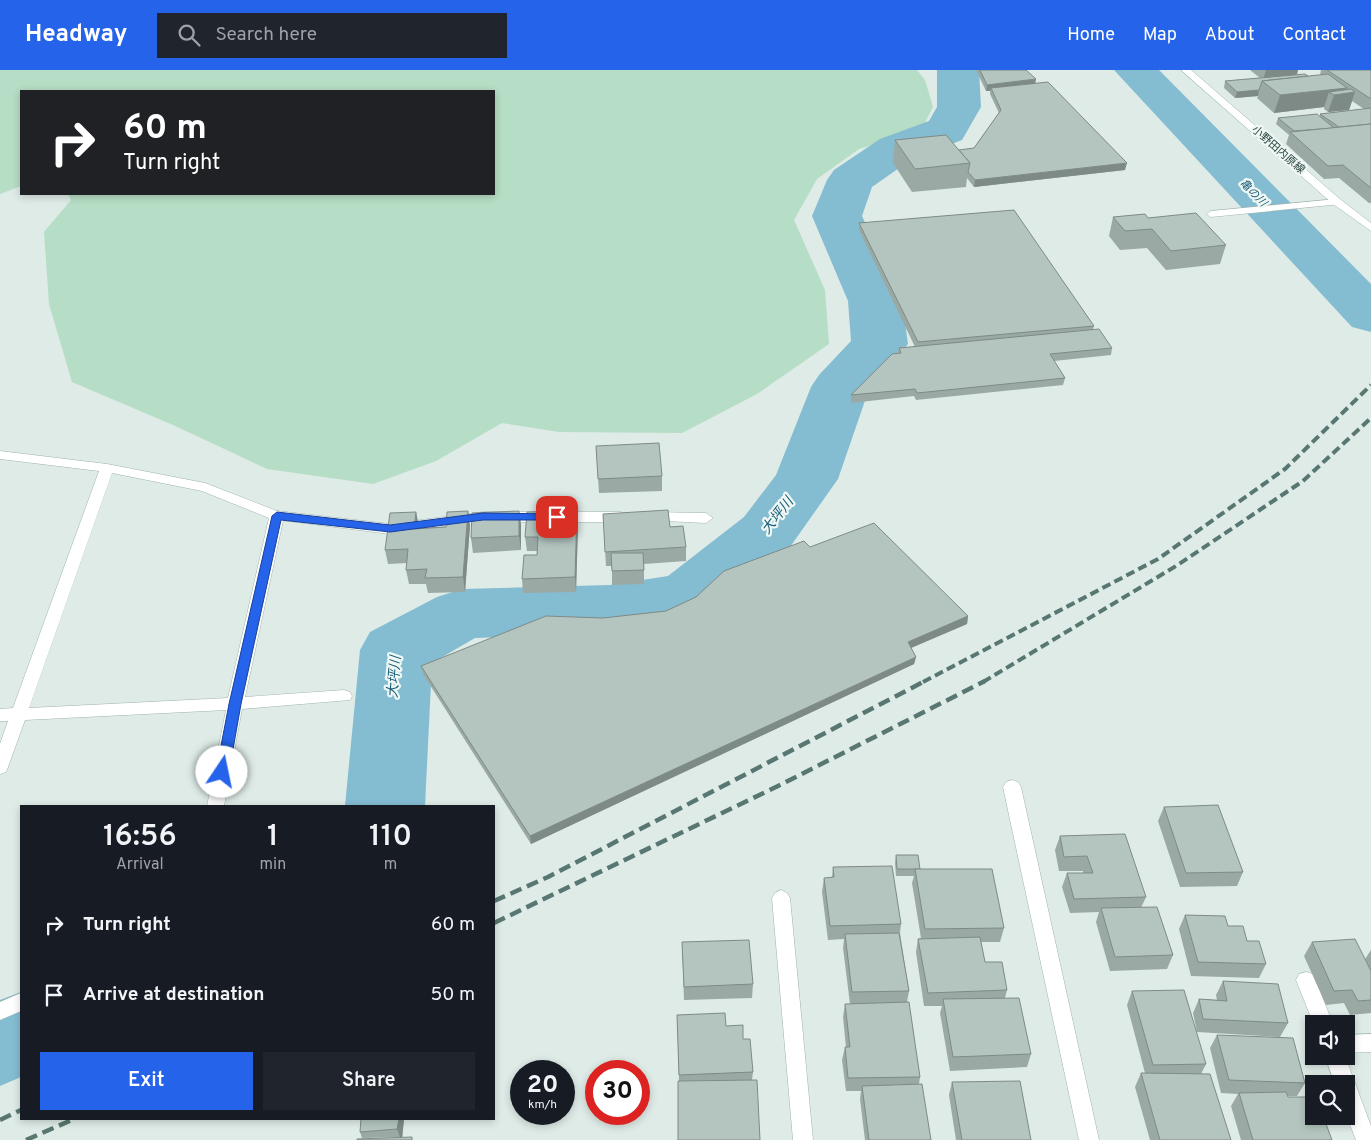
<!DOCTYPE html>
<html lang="en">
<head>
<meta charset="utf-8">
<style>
	:root { --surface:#171b24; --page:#20242c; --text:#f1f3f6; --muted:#9ea1a6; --accent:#2563eb }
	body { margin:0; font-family:Overpass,"Noto Sans JP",sans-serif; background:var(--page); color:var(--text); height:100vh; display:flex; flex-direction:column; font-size:19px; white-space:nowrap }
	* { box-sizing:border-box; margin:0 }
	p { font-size:16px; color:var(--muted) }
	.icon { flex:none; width:28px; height:28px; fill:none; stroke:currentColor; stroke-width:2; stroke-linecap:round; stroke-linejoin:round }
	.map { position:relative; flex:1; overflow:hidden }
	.panel { position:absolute; left:20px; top:735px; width:475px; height:315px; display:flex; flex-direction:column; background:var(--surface); border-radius:0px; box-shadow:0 2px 8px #0003 }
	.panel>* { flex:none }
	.hud { position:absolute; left:20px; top:20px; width:475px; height:105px; border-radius:0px; box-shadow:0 2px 8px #0003; background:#202124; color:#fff; overflow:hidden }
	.controls { position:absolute; left:1305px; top:945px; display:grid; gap:10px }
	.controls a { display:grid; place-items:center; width:50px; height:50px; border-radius:0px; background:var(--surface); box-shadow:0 2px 8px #0003; font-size:25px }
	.speed { position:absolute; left:510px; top:990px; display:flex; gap:10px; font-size:25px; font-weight:700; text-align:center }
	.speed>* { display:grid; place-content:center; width:65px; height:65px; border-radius:50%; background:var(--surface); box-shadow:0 2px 8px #0003; line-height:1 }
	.speed small { font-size:12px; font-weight:400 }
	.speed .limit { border:8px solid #d22; background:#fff; color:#111 }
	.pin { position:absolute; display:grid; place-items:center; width:42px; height:42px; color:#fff; margin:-21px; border-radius:10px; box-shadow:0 2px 8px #0006 }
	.me { position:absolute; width:55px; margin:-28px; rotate:11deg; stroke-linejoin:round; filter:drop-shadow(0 0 4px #0008) }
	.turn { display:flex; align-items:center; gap:18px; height:105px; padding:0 20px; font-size:22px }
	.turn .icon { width:65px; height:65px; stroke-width:2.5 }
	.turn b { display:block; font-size:35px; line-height:42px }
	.eta { display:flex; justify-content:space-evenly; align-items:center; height:85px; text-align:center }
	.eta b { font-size:30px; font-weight:600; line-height:35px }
	.cta { display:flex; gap:10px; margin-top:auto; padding:10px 20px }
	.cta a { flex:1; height:58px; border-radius:0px; background:var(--accent); color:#fff; font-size:20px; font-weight:600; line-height:58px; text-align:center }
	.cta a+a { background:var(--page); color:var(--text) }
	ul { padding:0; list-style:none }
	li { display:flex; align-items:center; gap:15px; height:70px; padding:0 20px }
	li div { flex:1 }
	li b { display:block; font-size:19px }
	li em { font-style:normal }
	header { display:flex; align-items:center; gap:30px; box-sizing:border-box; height:70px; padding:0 25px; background:var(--accent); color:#fff }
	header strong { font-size:24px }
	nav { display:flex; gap:28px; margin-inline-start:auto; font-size:18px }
	.search { width:350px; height:45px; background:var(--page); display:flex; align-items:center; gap:12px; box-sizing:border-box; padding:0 18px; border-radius:0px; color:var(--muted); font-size:19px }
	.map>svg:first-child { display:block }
	.green { fill:#b6ddc5 }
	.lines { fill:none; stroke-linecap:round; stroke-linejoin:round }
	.river { fill:#84bdd2; fill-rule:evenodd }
	.lane-casing { stroke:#a1b3af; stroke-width:1 }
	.street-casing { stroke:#a1b3af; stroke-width:1 }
	.secondary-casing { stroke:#9db7b0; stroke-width:1 }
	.lane { fill:#fff; fill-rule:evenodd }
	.street { fill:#fff; fill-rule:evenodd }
	.secondary { fill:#fff; fill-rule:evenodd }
	.rail-far1 { stroke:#597772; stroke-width:4; stroke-dasharray:9 4.5; stroke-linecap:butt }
	.rail { stroke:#597772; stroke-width:4.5; stroke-dasharray:12 6; stroke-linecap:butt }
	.wall { fill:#9ba9a5 }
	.shaded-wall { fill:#7e8a86 }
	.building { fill:#b4c5c0; stroke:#7e8a86 }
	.route { fill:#2563eb; stroke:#184099 }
	.labels { text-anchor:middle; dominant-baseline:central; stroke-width:4.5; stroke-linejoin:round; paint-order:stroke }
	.far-street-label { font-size:11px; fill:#1f3b37; stroke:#eff7f4 }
	.far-water-label { font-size:11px; font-style:italic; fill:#185d78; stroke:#eff7f4 }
	.water-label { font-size:14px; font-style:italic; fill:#185d78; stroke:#eff7f4 }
</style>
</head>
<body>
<header>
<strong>Headway</strong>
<div class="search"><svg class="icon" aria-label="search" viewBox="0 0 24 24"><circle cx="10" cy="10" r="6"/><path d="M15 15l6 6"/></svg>Search here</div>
<nav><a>Home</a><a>Map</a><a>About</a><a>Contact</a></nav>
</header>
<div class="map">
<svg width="1371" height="1070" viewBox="0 0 1371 1070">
	<rect width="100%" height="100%" fill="#deebe7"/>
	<polygon class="green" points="0,0 917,0 925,10 933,37 921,60 859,79 817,109 794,150 825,220 829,274 757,324 682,363 559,362 502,353 436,391 373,414 267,399 173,355 72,312 49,234 44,162 71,130 68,124 494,124 494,21 21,21 21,116 0,124"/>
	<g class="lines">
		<g class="river">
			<polygon points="937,0 979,0 981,37 962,70 912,89 872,117 862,146 902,231 908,274 868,322 838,409 790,477 712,544 687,551 610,563 475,568 432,593 425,736 345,736 360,580 370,562 437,527 462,519 610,515 668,506 744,447 776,405 811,317 819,305 851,271 848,231 812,146 827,110 834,100 880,69 929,51 937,37"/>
			<polygon points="1114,0 1159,0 1371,214 1371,262 1352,257"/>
			<polygon points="21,922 21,1007 0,1016 0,930"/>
		</g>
		<g class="lane-casing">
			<g id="lane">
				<polygon points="1337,129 1342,132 1341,134 1211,147 1206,144 1211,141"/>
				<polygon points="277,441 390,454 483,442 621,442 628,447 621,452 483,452 390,464 272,449 270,446 272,443"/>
				<polygon points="649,442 706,443 713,448 706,453 644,450 642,447 644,444"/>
			</g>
		</g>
		<g class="street-casing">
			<g id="street">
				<path d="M 0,381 L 107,394 L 205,413 L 282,443 L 284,446 L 245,627 L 344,620 L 350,622 L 352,626 L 350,630 L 242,639 L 224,736 L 207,736 L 226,640 L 25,650 L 8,697 L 6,702 L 0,704 L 0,674 L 8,651 L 0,651 L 0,639 L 13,638 L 99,401 L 0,389 ZM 112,403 L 202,421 L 269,448 L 228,628 L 29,638 Z"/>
				<polygon points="1012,710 1018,712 1021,717 1099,1070 1079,1070 1003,717 1006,712"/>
				<polygon points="781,820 787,823 790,828 813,1070 793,1070 772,828 775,823"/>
				<polygon points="1306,902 1313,904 1333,954 1314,955 1296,910 1299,904"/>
				<polygon points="21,923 21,941 0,950 0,932"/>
				<polygon points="1371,964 1371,982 1346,983 1346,965"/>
				<polygon points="1325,986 1345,986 1371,1056 1371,1070 1356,1070 1346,1045 1346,1014 1335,1014"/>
			</g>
		</g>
		<g class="secondary-casing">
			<polygon id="secondary" points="1181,0 1191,0 1341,130 1371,153 1371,161 1333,134"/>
		</g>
		<use href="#lane" class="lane"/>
		<use href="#street" class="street"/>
		<use href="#secondary" class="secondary"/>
		<g class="rail-far1">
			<polyline points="923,612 1158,489 1285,399 1371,315"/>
			<polyline points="983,612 1176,496 1303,411 1371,348"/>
		</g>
		<g class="rail">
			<polyline points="494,831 548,807 925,611"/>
			<polyline points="494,853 778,716 985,611"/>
			<polyline points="0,1050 21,1040"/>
			<polyline points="26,1070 74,1049"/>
		</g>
	</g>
	<g class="wall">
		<polygon points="976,0 1026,0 1035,14 1125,100 974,117 967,108 966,117 912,122 893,93 895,70 959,80 974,78 999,43 990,24 990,21 986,21"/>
		<polygon points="1250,0 1298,0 1297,5 1308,6 1320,5 1321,0 1371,0 1371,133 1369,133 1339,108 1324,109 1286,74 1289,65 1276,54 1278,48 1320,46 1320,44 1364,39 1352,31 1349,40 1328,42 1324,39 1324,37 1274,43 1257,28 1258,26 1235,28 1224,18 1225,11 1260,8"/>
		<polygon points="1113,147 1148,148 1226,175 1220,194 1166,200 1147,178 1120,180 1109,166"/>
		<polygon points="859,153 1094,256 1093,259 1112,278 1111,285 1054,291 1065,308 1063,315 916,330 914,326 851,333 851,325 898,284 899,278 915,277 859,160"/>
		<polygon points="596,376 662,406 662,421 599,423"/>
		<polygon points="519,441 521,455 521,480 473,483 471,468"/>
		<polygon points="416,442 418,458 470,455 465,522 428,523 426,514 409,514 406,500 407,493 388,494 385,480"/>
		<polygon points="603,444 670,457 686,477 686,491 644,494 644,514 612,515 612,496 606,496"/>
		<polygon points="578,455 576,522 523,523 522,509 537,485 537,481 527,481 525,467"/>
		<polygon points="810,477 968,546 967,554 911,578 916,587 914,594 531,774 423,604 421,596 603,548 666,541 696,527"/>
		<polygon points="1164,737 1243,802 1237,816 1180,817 1158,751"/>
		<polygon points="1060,766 1146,827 1141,838 1173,885 1167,899 1110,901 1096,852 1099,842 1070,843 1062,817 1067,803 1083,803 1083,801 1059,801 1055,780"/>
		<polygon points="896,785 920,799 1004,858 1000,872 981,872 985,892 1007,920 1005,928 1031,984 1027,997 950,1001 940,943 942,936 924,936 916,882 918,869 921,868 912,813 914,806 896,806 895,793"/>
		<polygon points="833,797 901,854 900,863 909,921 907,932 920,1007 919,1014 931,1070 865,1070 860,1029 861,1021 846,1021 842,990 845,977 846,977 843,947 845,934 850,934 843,878 844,869 828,870 822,822 824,808 832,807"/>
		<polygon points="1185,845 1228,856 1247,871 1266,894 1259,908 1191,906 1179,859"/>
		<polygon points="682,872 753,914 752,928 684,930"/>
		<polygon points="1312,872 1365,889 1371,880 1371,943 1350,945 1344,933 1326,935 1304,886"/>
		<polygon points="1223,911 1288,953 1280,967 1197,962 1193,943 1199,929 1217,930 1216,925"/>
		<polygon points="1132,921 1206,994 1201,1004 1231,1070 1150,1070 1135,1017 1141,1003 1145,1003 1127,935"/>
		<polygon points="677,945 726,956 743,969 753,1002 752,1010 679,1011"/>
		<polygon points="1217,965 1305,1013 1297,1026 1287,1026 1288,1027 1332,1070 1241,1070 1231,1036 1238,1024 1221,1023 1210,978"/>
		<polygon points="952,1012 1031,1070 956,1070 949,1025"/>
		<polygon points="404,1049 402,1067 362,1068 360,1062"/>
	</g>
	<g class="shaded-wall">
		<polygon points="1266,0 1298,0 1296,7 1263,10"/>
		<polygon points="1036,9 1035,15 991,18 990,21 986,21 987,15"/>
		<polygon points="1347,18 1345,23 1355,22 1349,40 1328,42 1334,25 1329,22 1324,37 1274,43 1280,25"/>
		<polygon points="1259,20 1258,26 1235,28 1237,22"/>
		<polygon points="1127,93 1125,100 974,117 975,110"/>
		<polygon points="468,441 470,455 465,522 463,507"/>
		<polygon points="519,441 521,455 521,480 519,466"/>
		<polygon points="577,441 578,455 576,522 575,507"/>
		<polygon points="416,442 419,456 417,473 414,459"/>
		<polygon points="968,546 967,554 906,580 908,572"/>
		<polygon points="916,587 914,594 531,774 530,766"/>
		<polygon points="399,1049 404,1049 402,1070 401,1070 397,1059"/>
	</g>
	<g class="building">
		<polygon points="980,0 1026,0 1036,9 987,15"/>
		<polygon points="1327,0 1371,0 1371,29"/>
		<polygon points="1305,4 1308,6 1262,11 1259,20 1237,22 1225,11"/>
		<polygon points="1328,4 1347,18 1280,25 1262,11"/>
		<polygon points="1048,12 1127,93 975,110 968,102 970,93 959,80 974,78 1001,40 991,18"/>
		<polygon points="1351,19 1355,22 1334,25 1329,22"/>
		<polygon points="1371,38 1371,54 1339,57 1320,44"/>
		<polygon points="1317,44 1334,58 1294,61 1278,48"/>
		<polygon points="1371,54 1371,118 1343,95 1328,96 1290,62"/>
		<polygon points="946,65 970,93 915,99 895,70"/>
		<polygon points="1014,140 1094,256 918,272 859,153"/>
		<polygon points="1196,143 1226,175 1171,181 1152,159 1125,161 1113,147 1145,144 1148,148"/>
		<polygon points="1099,259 1112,278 1050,284 1065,308 917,323 915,319 851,325 892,284 901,283 899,278"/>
		<polygon points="659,373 662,406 598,409 596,376"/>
		<polygon points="668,440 670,457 683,456 686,477 605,482 603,444"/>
		<polygon points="468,441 463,507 425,508 427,499 406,500 408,479 385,480 390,443 416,442 414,459 446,457 447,442"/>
		<polygon points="519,441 519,466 471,468 472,443"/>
		<polygon points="577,441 575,507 522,509 524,485 537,485 538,467 525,467 527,442"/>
		<polygon points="874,453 968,546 908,572 916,587 530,766 421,596 546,546 603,548 666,541 696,527 724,501 804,471 810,477"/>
		<polygon points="611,483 643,483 644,500 612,501"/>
		<polygon points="1218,735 1243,802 1186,803 1164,737"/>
		<polygon points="1125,764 1146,827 1074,829 1067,803 1093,803 1087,786 1064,787 1060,766"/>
		<polygon points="896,785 918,785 920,799 897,799"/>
		<polygon points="892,796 901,854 830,856 824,808 834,807 833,797"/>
		<polygon points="915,799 992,799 1004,858 925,859"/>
		<polygon points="1157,837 1173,885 1115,887 1101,838"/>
		<polygon points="1185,845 1225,846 1228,856 1243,856 1247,871 1259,871 1266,894 1198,892"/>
		<polygon points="899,863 909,921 852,922 845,864"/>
		<polygon points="980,867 985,892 1002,892 1007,920 928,923 918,869"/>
		<polygon points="1355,869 1371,901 1371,930 1358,931 1352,920 1334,921 1312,872"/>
		<polygon points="749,870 753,914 684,917 682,872"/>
		<polygon points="1223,911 1278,914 1288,953 1203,949 1199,929 1227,931"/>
		<polygon points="1184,920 1206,994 1153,995 1132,921"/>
		<polygon points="1019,928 1031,984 953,987 943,929"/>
		<polygon points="909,932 920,1007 848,1008 845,977 850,977 845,934"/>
		<polygon points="725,943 726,956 743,955 743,969 750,969 753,1002 679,1005 677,945"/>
		<polygon points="1217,965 1293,968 1305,1013 1229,1010"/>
		<polygon points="1141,1003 1210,1004 1231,1070 1160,1070"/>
		<polygon points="757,1010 760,1070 678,1070 678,1011"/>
		<polygon points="1020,1011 1031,1070 962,1070 952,1012"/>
		<polygon points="922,1014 931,1070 869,1070 862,1016"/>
		<polygon points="1286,1022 1288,1027 1314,1027 1314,1046 1323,1046 1332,1070 1253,1070 1239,1023"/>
		<polygon points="361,1049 399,1049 397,1059 360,1062"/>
		<polygon points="412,1067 412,1070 357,1070 357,1069"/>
	</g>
	<polygon class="route" points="277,442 390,455 483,443 557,444 563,447 557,450 483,450 390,462 281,450 241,634 229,702 222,707 216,702 229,634 272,446"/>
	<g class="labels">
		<g class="far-street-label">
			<text transform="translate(1278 80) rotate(41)">小野田内原線</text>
		</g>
		<g class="far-water-label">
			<text transform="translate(1253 123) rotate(46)">亀の川</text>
		</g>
		<g class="water-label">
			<text transform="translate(778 446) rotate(-52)">大坪川</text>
			<text transform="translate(395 607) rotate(-85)">大坪川</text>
		</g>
	</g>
</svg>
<div class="controls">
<a><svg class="icon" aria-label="sound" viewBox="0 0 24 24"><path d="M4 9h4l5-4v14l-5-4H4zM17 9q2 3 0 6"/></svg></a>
<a><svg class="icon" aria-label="search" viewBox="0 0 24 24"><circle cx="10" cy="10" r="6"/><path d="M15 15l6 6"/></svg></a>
</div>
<div class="speed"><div>20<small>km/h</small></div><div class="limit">30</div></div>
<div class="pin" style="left:557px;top:447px;background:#d93025"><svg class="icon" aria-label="arrive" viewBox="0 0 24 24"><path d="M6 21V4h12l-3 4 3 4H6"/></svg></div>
<svg class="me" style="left:222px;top:702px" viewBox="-20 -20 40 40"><circle r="19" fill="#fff"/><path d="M0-13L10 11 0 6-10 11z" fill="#2563eb"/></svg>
<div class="hud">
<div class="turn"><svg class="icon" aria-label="right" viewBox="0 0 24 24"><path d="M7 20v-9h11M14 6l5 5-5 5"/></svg><div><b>60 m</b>Turn right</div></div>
</div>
<section class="panel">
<div class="eta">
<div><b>16:56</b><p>Arrival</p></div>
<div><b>1</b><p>min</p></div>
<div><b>110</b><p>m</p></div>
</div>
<ul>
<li><svg class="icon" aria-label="right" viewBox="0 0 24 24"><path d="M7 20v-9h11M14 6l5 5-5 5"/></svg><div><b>Turn right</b></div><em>60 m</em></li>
<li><svg class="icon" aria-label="arrive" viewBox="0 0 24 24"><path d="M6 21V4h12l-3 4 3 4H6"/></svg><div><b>Arrive at destination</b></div><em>50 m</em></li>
</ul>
<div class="cta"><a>Exit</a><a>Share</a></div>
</section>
</div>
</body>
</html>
